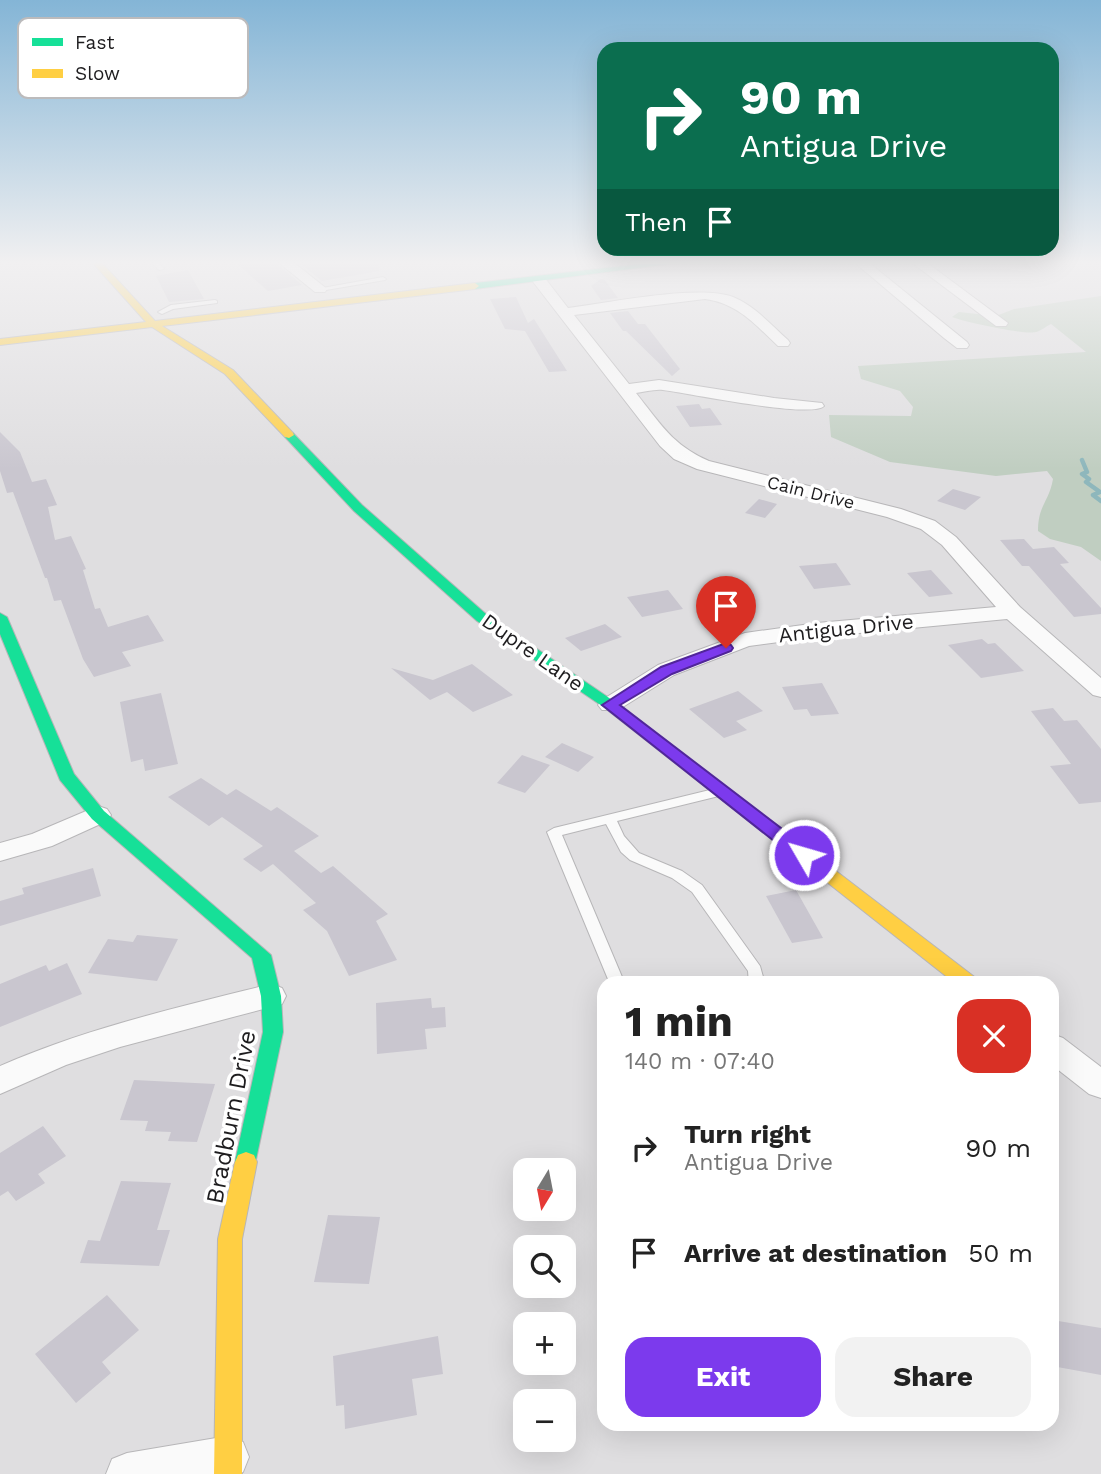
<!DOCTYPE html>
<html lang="en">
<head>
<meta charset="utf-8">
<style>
	:root { --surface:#fff; --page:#f2f2f2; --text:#222; --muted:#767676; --accent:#7c3aed }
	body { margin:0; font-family:"Work Sans",sans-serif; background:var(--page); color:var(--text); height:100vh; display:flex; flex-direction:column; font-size:26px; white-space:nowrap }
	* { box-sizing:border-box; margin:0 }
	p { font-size:23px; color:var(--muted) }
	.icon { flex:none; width:38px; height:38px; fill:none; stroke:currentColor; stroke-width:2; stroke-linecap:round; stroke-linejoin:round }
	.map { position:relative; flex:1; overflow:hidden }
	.details { position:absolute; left:597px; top:976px; width:462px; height:455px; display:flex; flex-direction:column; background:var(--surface); border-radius:21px; box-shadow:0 7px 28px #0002 }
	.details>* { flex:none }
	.top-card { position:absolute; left:597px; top:42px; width:462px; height:214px; border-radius:21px; box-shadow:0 7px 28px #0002; background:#0b6e4f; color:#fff; overflow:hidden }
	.needle { width:46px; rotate:190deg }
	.buttons { position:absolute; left:513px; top:1158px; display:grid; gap:14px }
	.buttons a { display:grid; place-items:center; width:63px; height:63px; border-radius:14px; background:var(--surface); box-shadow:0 7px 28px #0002; font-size:35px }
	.pin { position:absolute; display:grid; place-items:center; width:60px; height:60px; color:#fff; margin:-72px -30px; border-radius:50% 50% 50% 0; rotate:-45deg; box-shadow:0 0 7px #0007 }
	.pin .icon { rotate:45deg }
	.me { position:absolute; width:77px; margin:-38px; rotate:308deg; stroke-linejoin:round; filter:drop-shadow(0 0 5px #0008) }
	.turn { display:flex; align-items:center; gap:24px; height:147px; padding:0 28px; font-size:32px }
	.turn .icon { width:91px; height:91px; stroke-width:2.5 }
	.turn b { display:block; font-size:49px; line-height:60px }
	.then { display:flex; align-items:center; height:66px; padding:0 28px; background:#0003; gap:14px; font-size:26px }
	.round { display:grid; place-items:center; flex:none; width:74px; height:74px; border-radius:21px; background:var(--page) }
	.headline { display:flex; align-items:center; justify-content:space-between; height:119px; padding:0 28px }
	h1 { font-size:42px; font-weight:700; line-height:52px }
	.cta { display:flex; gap:14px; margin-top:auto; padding:14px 28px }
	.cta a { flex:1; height:80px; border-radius:21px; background:var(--accent); color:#fff; font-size:28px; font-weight:700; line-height:80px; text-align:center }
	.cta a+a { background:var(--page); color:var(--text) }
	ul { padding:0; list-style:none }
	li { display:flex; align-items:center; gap:21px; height:105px; padding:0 28px }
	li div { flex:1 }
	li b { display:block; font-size:26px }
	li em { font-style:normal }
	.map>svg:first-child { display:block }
	.green { fill:#c0cec1 }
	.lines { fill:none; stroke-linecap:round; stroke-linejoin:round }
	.stream { stroke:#8eb7bc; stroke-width:4.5 }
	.building { fill:#c9c6cf }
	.lane-casing { stroke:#b7b6b8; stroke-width:2 }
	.street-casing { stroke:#b7b6b8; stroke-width:2 }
	.fast-casing { stroke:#b7b6b8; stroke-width:2 }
	.slow-casing { stroke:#b7b6b8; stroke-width:2 }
	.lane { fill:#fafafa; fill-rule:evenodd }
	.street { fill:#fafafa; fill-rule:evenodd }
	.fast { fill:#16e098; fill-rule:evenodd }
	.slow { fill:#ffcf43; fill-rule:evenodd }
	.route { fill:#7c3aed; stroke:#51269a; stroke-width:2 }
	.labels { text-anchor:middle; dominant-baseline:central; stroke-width:7; stroke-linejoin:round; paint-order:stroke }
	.far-street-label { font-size:18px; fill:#1e1d1f; stroke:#fff }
	.street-label { font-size:21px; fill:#1e1d1f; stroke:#fff }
	.near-street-label { font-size:24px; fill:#1e1d1f; stroke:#fff }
	.key { fill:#fff; stroke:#bcbbbc; stroke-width:2 }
	.key-label { font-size:19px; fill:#1e1d1f }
</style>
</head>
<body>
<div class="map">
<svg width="1101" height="1474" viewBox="0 0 1101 1474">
	<rect width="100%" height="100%" fill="#dfdee0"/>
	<path class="green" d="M 1101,296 L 1101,561 L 1081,547 L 1050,539 L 1038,531 C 1038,505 1049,502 1053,479 L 1047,471 L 996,476 L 890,462 L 831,437 L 829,415 L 911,416 L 913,407 L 900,391 L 861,379 L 858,366 L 1086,352 L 1051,324 C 1046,326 1041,331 1036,332 C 1024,335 965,322 952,317 L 959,312 L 996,316 L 1014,309 Z"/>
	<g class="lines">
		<polyline class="stream" points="1082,460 1087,472 1082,474 1089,479 1086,482 1100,492 1093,495 1101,501"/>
	</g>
	<g class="building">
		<polygon points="235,262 275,262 302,285 268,291"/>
		<polygon points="298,262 379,262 379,271 322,281"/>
		<polygon points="188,270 204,299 169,302 156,276"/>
		<polygon points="601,279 604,279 618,298 601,300 591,286"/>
		<polygon points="516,297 528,323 534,319 567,371 549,372 525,331 505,329 490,299"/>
		<polygon points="628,311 638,324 645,324 680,369 672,376 626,331 623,331 610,313"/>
		<polygon points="699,404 702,409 710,408 722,425 690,427 676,406"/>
		<polygon points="0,432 20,452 32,482 46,479 57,505 48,507 55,540 71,536 86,569 83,570 95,609 100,608 108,627 148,615 164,641 122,652 131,666 94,677 83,659 61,600 54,601 47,578 45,578 13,492 7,493 0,471"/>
		<polygon points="953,489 981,497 965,510 937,501"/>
		<polygon points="759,499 777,504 765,518 745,513"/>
		<polygon points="1024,539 1033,549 1054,547 1069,563 1060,564 1101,608 1101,614 1074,617 1029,566 1022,566 1000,540"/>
		<polygon points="836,563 851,585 814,589 799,566"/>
		<polygon points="931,570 953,594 929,597 907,573"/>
		<polygon points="668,590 683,609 642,617 627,597"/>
		<polygon points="605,624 622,637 581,651 565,638"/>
		<polygon points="982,639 988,644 995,643 1024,671 981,678 948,645"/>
		<polygon points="472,664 513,695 473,712 447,692 430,700 391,668 433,680"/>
		<polygon points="822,683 839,714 811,716 807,709 794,710 782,687"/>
		<polygon points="738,691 763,711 736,721 747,730 724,738 689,709"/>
		<polygon points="161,693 178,764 145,771 143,759 131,762 120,702"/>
		<polygon points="1053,708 1064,721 1077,720 1101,749 1101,802 1079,804 1050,766 1071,764 1031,711"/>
		<polygon points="562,743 594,757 578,772 545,757"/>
		<polygon points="522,755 550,765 525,793 497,783"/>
		<polygon points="201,778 227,795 236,789 271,811 277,807 319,836 294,851 321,873 333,866 388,914 376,921 397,960 349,976 327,931 303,910 316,903 273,864 261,872 243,859 263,846 222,817 209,826 168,797"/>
		<polygon points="93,868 101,896 0,926 0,901 24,894 22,888"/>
		<polygon points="796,890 823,938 792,943 766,896"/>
		<polygon points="137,935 178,939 157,981 88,973 108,939 133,942"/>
		<polygon points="67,963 82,994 0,1027 0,984 46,965 49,971"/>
		<polygon points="431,998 432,1008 445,1007 446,1027 425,1029 427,1049 377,1054 376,1003"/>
		<polygon points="134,1080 215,1084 197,1142 168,1141 171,1132 145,1131 148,1121 120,1120"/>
		<polygon points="43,1126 66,1156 38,1174 45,1183 16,1201 8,1191 0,1196 0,1153"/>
		<polygon points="121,1181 171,1183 157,1230 170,1230 159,1266 80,1263 88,1240 100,1241"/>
		<polygon points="328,1215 380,1217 369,1284 314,1282"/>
		<polygon points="107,1295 139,1330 102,1362 111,1373 76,1403 35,1354"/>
		<polygon points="1052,1320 1101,1328 1101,1375 1052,1366"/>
		<polygon points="438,1336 443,1374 412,1379 417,1415 345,1429 344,1405 336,1406 333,1356"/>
	</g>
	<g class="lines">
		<g class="lane-casing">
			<g id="lane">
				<polygon points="151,262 158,262 164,269 159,270"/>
				<polygon points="383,277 386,279 385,280 320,291 317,289"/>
				<polygon points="215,300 217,301 217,303 173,309 162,314 158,312 171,305"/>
				<polygon points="718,788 723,789 724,792 723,795 617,821 624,836 639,853 682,871 702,885 760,966 765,984 749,984 748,971 692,892 672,878 630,860 621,852 606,824 562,835 625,984 610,984 547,832 554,828"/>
			</g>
		</g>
		<g class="street-casing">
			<g id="street">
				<polygon points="278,262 293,262 327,289 325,292 315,292"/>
				<polygon points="854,262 868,262 967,342 969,345 967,348 957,348 944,338"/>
				<polygon points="911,262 926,262 1008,323 1006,326 996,326"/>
				<path d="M 539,276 L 544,277 L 568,308 C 608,303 699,284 733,297 C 755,306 771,325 788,340 L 790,343 L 788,346 L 778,346 C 756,325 737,303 705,299 L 574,315 L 629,384 L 659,380 L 774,398 L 822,403 L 824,406 C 811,419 688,393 663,390 C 654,389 645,392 636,393 C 660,423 672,445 709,461 L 901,509 L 935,521 L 956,537 L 1020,607 L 1101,678 L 1101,697 L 1093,695 L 1007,619 L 817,637 L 749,646 L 674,675 L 618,710 L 602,710 L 598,705 L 602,700 L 658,665 L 745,633 L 817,623 L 996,607 L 942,545 L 921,529 L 887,517 L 697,469 L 674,459 L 660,446 L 534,283 L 532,280 Z"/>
				<polygon points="98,806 107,809 111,815 107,821 52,846 0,861 0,843 32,834"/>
				<path d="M 271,984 L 282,988 L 286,996 L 282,1004 L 120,1047 L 66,1065 L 0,1094 L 0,1066 C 87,1028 179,1007 271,984 Z"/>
				<polygon points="1052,1034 1063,1038 1101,1067 1101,1098 1089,1094 1052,1065"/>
				<polygon points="228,1436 243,1442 249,1457 243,1472 238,1474 106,1474 112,1459 127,1453"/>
			</g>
		</g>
		<g class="fast-casing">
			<g id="fast">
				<polygon points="656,262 684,262 475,289 471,286 475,283"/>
				<polygon points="285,433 293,433 362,505 487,615 615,702 802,845 805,849 802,853 790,853 605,708 477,621 354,511 285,437"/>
				<polygon points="0,613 7,617 74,774 104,811 271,955 281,996 283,1032 254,1169 246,1172 238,1169 235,1162 263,1032 261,996 252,958 92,819 60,780 0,634"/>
			</g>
		</g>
		<g class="slow-casing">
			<g id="slow">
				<polygon points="92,262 101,262 155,321 475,283 479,286 475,289 162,326 233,370 293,433 294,435 289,438 285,437 225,374 152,327 0,345 0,339 146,322"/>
				<polygon points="796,843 802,845 977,979 980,984 956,984 790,853 787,849 790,845"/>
				<polygon points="246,1152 254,1155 257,1162 242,1239 242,1474 214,1474 218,1239 235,1162 238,1155"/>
			</g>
		</g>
		<use href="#lane" class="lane"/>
		<use href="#street" class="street"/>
		<use href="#fast" class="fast"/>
		<use href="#slow" class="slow"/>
	</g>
	<linearGradient id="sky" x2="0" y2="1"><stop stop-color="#84b5d6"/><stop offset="0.56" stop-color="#f1f0f1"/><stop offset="1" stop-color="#f1f0f1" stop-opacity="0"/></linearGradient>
	<rect width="1101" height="469" fill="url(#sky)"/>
	<polygon class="route" points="726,643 731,645 733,648 731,651 672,674 620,705 811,851 813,855 811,860 798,860 602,705 661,667"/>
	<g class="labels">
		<g class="far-street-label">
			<text transform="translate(811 492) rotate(14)">Cain Drive</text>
		</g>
		<g class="street-label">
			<text transform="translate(846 628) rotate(-6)">Antigua Drive</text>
			<text transform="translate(533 652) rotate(35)">Dupre Lane</text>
		</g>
		<g class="near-street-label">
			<text transform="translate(231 1117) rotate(-79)">Bradburn Drive</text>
		</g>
	</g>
	<rect x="18" y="18" width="230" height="80" rx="10" class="key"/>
	<rect x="32" y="38" width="31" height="8" fill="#16e098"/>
	<rect x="32" y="69" width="31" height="9" fill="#ffcf43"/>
	<g class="key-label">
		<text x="75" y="49">Fast</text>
		<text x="75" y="80">Slow</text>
	</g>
</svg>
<div class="buttons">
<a><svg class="needle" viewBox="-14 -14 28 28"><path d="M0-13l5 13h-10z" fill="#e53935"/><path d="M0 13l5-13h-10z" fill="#767676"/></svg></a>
<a><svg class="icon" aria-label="search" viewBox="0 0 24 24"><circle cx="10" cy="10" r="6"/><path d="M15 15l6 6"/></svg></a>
<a>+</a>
<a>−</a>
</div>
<div class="pin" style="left:726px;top:648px;background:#d93025"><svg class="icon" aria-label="arrive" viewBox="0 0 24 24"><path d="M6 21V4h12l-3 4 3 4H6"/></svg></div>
<svg class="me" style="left:804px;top:855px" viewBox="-20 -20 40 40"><circle r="17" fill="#7c3aed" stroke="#fff" stroke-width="3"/><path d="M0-11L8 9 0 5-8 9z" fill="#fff"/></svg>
<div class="top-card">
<div class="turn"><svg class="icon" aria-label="right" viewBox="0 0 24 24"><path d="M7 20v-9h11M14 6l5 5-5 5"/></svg><div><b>90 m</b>Antigua Drive</div></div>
<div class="then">Then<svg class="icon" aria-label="arrive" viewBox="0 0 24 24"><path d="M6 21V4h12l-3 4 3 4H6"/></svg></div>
</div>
<section class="details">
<div class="headline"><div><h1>1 min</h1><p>140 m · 07:40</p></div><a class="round" style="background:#d93025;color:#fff"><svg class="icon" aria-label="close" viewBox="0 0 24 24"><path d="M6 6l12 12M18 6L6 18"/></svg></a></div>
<ul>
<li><svg class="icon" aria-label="right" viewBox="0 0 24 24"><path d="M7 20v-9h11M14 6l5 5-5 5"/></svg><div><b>Turn right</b><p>Antigua Drive</p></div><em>90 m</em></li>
<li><svg class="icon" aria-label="arrive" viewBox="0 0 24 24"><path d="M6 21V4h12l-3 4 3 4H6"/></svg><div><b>Arrive at destination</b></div><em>50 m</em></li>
</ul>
<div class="cta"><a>Exit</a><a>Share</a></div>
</section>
</div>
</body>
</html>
